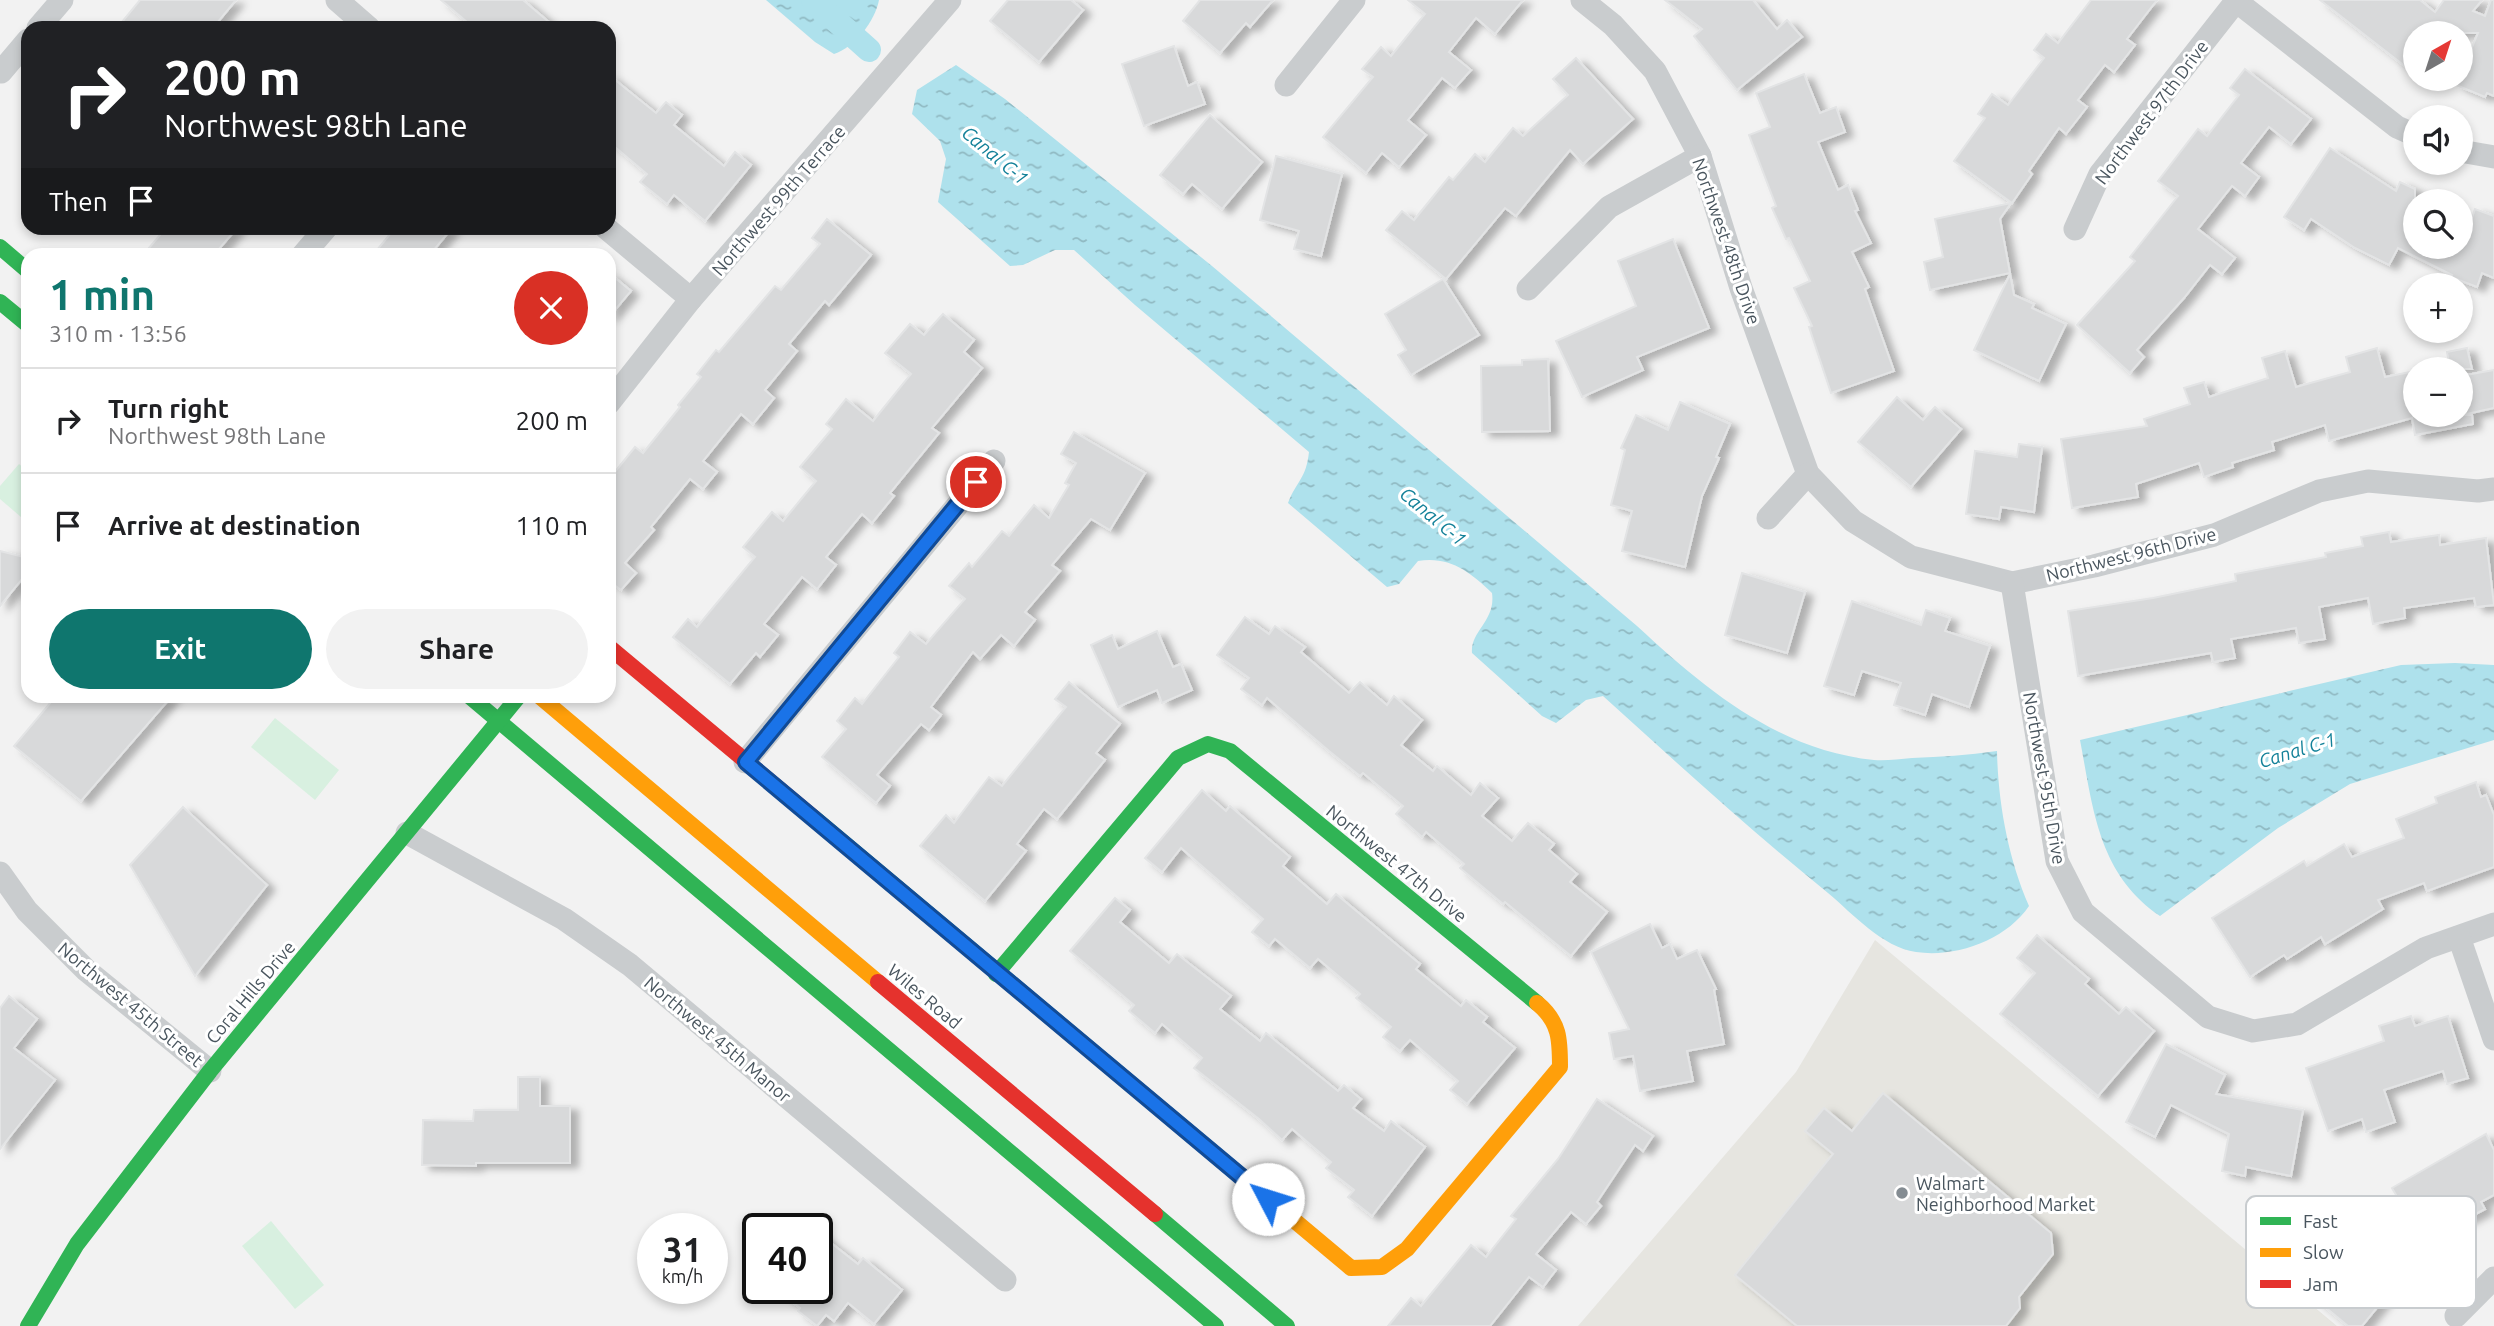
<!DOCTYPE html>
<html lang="en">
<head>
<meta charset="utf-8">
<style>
	:root { --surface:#fff; --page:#f2f2f2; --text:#202124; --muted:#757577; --line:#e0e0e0; --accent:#0f766e }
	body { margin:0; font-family:Ubuntu,sans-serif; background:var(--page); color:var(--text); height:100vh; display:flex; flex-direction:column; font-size:26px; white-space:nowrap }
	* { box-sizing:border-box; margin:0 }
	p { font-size:23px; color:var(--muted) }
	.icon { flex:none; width:38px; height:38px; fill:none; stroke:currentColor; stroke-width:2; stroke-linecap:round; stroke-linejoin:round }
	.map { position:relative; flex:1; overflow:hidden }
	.panel { position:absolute; left:21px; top:248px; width:595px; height:455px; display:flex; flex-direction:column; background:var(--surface); border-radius:21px; box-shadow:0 4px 10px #0003 }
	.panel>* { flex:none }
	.guide { position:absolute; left:21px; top:21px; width:595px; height:214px; border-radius:21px; box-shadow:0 4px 10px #0003; background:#202124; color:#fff; overflow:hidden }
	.needle { width:46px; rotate:39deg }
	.controls { position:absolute; left:2403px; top:21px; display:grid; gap:14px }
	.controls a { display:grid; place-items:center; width:70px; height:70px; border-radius:50%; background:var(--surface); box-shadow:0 4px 10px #0003; font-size:35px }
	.speed { position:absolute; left:637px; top:1213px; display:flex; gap:14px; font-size:35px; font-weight:700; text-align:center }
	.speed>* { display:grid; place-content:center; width:91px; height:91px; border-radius:50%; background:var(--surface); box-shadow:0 4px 10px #0003; line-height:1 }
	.speed small { font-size:18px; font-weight:400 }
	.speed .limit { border:4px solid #111; border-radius:10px; background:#fff; color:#111 }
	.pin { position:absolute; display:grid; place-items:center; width:60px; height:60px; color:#fff; margin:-30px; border:4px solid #fff; border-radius:50%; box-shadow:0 2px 7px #0007 }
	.me { position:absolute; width:77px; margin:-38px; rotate:310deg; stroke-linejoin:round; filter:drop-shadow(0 0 5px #0008) }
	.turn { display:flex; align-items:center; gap:24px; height:147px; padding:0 28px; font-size:32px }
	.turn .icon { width:91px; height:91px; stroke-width:2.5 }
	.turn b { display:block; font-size:49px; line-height:60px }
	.then { display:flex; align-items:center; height:66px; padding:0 28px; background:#0003; gap:14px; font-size:26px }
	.round { display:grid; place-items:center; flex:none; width:74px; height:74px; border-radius:37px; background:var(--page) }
	.summary { display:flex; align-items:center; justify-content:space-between; height:119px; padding:0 28px }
	h1 { font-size:42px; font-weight:700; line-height:52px; color:var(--accent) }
	.button { display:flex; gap:14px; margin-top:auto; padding:14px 28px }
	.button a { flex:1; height:80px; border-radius:42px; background:var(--accent); color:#fff; font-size:28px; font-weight:700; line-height:80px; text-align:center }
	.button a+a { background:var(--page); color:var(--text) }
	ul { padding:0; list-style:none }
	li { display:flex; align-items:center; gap:21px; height:105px; padding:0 28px; border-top:2px solid var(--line) }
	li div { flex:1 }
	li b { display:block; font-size:26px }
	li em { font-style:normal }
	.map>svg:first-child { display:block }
	.commercial { fill:#e6e5e0 }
	.green { fill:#d8f0e0 }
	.water { fill:url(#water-ripples) }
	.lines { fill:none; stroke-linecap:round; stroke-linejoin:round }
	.canal { stroke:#aee1ec; stroke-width:24 }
	.building { fill:#d8d9da; stroke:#e3e4e5; stroke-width:2; filter:url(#shadow) }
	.street { stroke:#c9ccce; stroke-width:23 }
	.fast { stroke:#30b455; stroke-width:16 }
	.slow { stroke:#ff9f0a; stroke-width:16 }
	.jam { stroke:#e5322d; stroke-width:16 }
	.route-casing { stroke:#114b97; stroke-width:18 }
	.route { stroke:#1a73e8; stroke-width:12 }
	.poi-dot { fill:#848c92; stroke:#fff; stroke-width:2.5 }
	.labels { text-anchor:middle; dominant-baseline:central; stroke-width:6; stroke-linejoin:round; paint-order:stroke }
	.street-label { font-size:18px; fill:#49555e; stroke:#fff }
	.poi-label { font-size:18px; fill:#49555e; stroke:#fff; text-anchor:start }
	.water-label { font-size:19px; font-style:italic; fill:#138199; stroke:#fff }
	.key { fill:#fff; stroke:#c8cccf; stroke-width:2 }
	.key-label { font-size:19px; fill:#49555e }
</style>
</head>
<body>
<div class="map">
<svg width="2494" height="1326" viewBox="0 0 2494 1326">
	<defs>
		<pattern id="water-ripples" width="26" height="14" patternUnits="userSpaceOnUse" patternTransform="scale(1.75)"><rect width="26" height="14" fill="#aee1ec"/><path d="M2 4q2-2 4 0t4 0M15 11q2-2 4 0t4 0" fill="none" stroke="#90b9c2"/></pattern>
		<filter id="shadow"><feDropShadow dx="8" dy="4.5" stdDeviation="3.5" flood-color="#0004"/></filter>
	</defs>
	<rect width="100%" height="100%" fill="#f2f2f2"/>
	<polygon class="commercial" points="1875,940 1942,996 2337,1326 1578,1326 1796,1072"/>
	<g class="green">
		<polygon points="19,464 28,472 28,523 0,499 0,486"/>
		<polygon points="275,718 339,770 315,800 251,747"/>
		<polygon points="271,1221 324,1285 295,1309 242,1246"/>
	</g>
	<g class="water">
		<path d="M 766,0 L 879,0 C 875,21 855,47 834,54 L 815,42 Z"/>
		<path d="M 956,65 L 1005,99 L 1212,266 L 1637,626 C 1705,689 1778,750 1874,760 C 1886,761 1899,759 1912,758 C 1940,757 1968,755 1997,751 C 1998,802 2008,858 2029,906 C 2006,940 1956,958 1916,952 C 1882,947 1853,914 1828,893 C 1750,830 1677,763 1603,696 L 1586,700 L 1556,723 L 1542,716 L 1472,653 C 1470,631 1496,621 1492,593 C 1470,572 1450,556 1418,561 L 1399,584 L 1387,587 L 1288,503 C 1297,480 1306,479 1309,452 L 1135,305 L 1074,250 L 1055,250 L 1023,265 L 1010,266 L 938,202 L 946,159 L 940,141 L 912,114 L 917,90 Z"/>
		<path d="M 2455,663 L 2494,665 L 2494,740 L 2350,784 L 2278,828 L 2160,916 C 2098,874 2093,808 2080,740 L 2401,665 Z"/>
	</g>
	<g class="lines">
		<polyline class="canal" points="813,0 869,50"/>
	</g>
	<g class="building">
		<polygon points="140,0 236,0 213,28 117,28"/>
		<polygon points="441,0 523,0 556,28 474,28"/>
		<polygon points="1008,0 1071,0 1083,10 1039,62 990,21"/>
		<polygon points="1200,0 1273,0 1250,27 1246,23 1220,53 1183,21"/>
		<polygon points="1408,0 1523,0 1495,34 1476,18 1449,52 1471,70 1455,88 1442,78 1408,120 1426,135 1399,167 1382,153 1366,173 1323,137 1373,77 1362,69 1381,47 1391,56 1425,14"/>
		<polygon points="1665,0 1753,0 1777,29 1787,20 1802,37 1737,90 1694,36 1702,29"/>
		<polygon points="2091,0 2157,0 2127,39 2135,45 2114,72 2105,65 2078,100 2087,107 2066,134 2059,128 2029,171 2032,174 2012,203 1954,161 1985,118 1978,114 1992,94 2008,105 2044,58 2034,50 2046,34 2058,43"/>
		<polygon points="2320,0 2420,0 2435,12 2444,0 2482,0 2473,11 2485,16 2491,0 2494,0 2494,96 2487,93 2485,97 2456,85 2478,33 2415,33 2415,74"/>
		<polygon points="1174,46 1188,86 1197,82 1205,104 1144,126 1122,64"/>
		<polygon points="1576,58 1633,119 1583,164 1570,150 1516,216 1505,208 1446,279 1386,230 1402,211 1414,220 1449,177 1453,180 1475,154 1485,162 1513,128 1523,136 1568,95 1553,79"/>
		<polygon points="2245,69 2311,119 2291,144 2269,127 2241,163 2259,177 2245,196 2232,186 2198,229 2235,258 2222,274 2210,265 2184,298 2137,350 2144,357 2130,373 2077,325 2135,261 2130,257 2178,196 2158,181 2198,129 2207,136 2239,95 2230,88"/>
		<polygon points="1804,74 1820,113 1836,107 1845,132 1818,142 1838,190 1848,185 1858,210 1855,211 1871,243 1852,252 1869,287 1865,289 1894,371 1831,393 1809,327 1812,326 1794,288 1810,281 1789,238 1786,239 1772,208 1776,206 1749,135 1770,127 1756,93"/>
		<polygon points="609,75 656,113 666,102 682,115 674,125 724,166 735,152 751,165 705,221 674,195 667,204 640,182 647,174 609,142"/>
		<polygon points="1210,115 1262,162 1222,209 1192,184 1183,194 1160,175"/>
		<polygon points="2330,148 2396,191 2400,182 2415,189 2415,247 2462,247 2475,209 2494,216 2494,278 2482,273 2477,287 2451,277 2452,275 2398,248 2389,265 2355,248 2311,219 2304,230 2284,217"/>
		<polygon points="1276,156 1342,174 1321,256 1294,249 1299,231 1260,220"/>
		<polygon points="2011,203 2000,219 2010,273 1930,290 1924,262 1943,257 1935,219"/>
		<polygon points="827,219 871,255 829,305 825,301 789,344 797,351 765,390 774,398 753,424 741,414 703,461 717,472 703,489 690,479 651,527 654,530 625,563 636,573 621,590 609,581 609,479 635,447 643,453 680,407 678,405 701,377 697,374 716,350 719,352 775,286 781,290 820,244 812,238"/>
		<polygon points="166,228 237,228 213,256 142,256"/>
		<polygon points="395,228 452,228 429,256 372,256"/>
		<polygon points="1673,239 1709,328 1637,357 1643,370 1582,397 1556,341 1636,306 1618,261"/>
		<polygon points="609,273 631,291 609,317"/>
		<polygon points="2010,274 2014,295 2034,304 2032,308 2066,324 2039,381 1974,350"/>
		<polygon points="1443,279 1479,335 1411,375 1398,355 1406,350 1385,314"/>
		<polygon points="943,314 974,340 964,352 982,368 932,428 939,433 890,493 894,496 872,523 862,514 826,557 836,565 817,589 802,577 764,624 778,635 760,657 756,653 730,684 673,637 688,619 697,627 755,557 743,547 772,512 783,521 816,481 800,467 832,429 826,424 846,399 873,421 911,374 885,353 910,324 924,335"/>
		<polygon points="2377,348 2385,377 2415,371 2415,415 2460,415 2460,376 2494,370 2494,408 2462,415 2472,415 2473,424 2415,435 2412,418 2329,441 2325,425 2272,442 2274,450 2232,463 2233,467 2204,477 2199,463 2136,484 2138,497 2072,508 2061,439 2147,426 2144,419 2190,404 2184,388 2204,382 2209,397 2268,378 2262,358 2285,351 2296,387 2350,372 2346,357"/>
		<polygon points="2467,348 2472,369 2450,369 2447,352"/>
		<polygon points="1548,359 1550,431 1482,432 1481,366 1522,365 1522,360"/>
		<polygon points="1897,397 1923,420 1935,407 1961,429 1911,487 1858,442"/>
		<polygon points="1680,402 1730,424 1716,457 1719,458 1702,496 1685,567 1622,551 1632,511 1611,505 1625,450 1621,448 1636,415 1668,430"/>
		<polygon points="1074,432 1145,473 1110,530 1091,519 1052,565 1060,571 1025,612 1035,620 1014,646 1001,635 980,659 973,652 931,707 941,715 929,730 921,724 877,775 890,786 876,803 822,757 846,729 837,721 855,698 862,704 899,657 894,653 910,632 926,644 965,599 949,586 969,563 972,567 1002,531 1009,536 1034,505 1049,518 1069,485 1065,483 1076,463 1061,454"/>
		<polygon points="2019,444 2042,447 2034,512 2001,507 1999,519 1966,514 1975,451 2017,457"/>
		<polygon points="2389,532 2391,542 2439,535 2440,545 2486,538 2494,605 2476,607 2474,598 2404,608 2405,618 2373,624 2368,598 2319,607 2325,639 2299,643 2296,628 2231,639 2235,658 2213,662 2211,653 2078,676 2068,611 2153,598 2236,581 2235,574 2326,557 2325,553 2363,546 2361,537"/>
		<polygon points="0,551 28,558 28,572 0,606"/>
		<polygon points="1742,573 1805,592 1787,653 1725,635"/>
		<polygon points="1852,601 1921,625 1926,610 1950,618 1945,631 1990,646 1969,707 1932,694 1925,715 1894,705 1901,683 1862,671 1854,695 1824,686"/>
		<polygon points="1245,617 1269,634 1275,626 1305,647 1301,652 1349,693 1360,682 1387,705 1394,696 1422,720 1401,745 1433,771 1437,766 1471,795 1480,783 1498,798 1482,816 1512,841 1528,823 1554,844 1549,850 1577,874 1570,882 1607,912 1571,956 1505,902 1503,904 1460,868 1464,864 1426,832 1422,837 1396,814 1403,806 1363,773 1360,776 1329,751 1267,698 1262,705 1241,689 1249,678 1217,655"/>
		<polygon points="1157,631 1173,667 1181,664 1192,690 1162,703 1157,690 1118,707 1091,645 1112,635 1118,649"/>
		<polygon points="1069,682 1120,724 1096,753 1105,760 1057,819 1044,809 1017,844 1026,851 985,901 920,846 946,815 954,823 989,777 1002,786 1066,707 1055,699"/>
		<polygon points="56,696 172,696 81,801 14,746"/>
		<polygon points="2476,782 2481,797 2486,795 2494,815 2494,867 2427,891 2424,883 2378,900 2383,909 2325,944 2321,937 2287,959 2284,955 2250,977 2212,918 2304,861 2307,866 2344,844 2352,857 2404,838 2396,819 2437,803 2435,797"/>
		<polygon points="1202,790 1226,811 1230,806 1290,857 1283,866 1327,904 1336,894 1420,964 1416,969 1461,1006 1466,1000 1487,1017 1483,1022 1515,1048 1467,1104 1450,1090 1458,1081 1410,1040 1400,1051 1383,1037 1391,1027 1356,998 1360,994 1318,959 1310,968 1275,939 1269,946 1252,932 1263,919 1181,848 1162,872 1145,858"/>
		<polygon points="183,807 267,885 195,976 130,865"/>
		<polygon points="1115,898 1130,910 1120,922 1169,963 1177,954 1231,996 1220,1009 1260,1041 1266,1033 1338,1091 1344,1085 1361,1099 1353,1108 1384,1131 1391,1121 1425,1147 1372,1216 1348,1197 1354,1190 1326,1168 1331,1162 1292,1129 1282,1140 1259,1119 1194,1068 1202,1058 1162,1024 1155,1033 1129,1011 1134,1005 1070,951"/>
		<polygon points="1650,924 1662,948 1670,944 1677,959 1697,950 1716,989 1714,990 1724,1044 1687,1051 1693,1081 1640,1091 1633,1056 1614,1059 1609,1033 1629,1029 1591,952"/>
		<polygon points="2037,935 2089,979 2085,984 2119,1014 2126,1007 2154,1031 2098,1096 2000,1014 2035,973 2017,958"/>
		<polygon points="9,996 37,1019 14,1048 55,1080 0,1149 0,1008"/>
		<polygon points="2411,1016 2415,1026 2448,1016 2468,1078 2447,1084 2443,1071 2384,1090 2395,1122 2366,1132 2362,1119 2328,1131 2306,1068 2384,1041 2379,1026"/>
		<polygon points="2166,1044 2225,1075 2216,1094 2303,1110 2291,1176 2246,1167 2245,1176 2222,1171 2229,1134 2171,1105 2155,1137 2126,1122"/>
		<polygon points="518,1077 540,1077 540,1106 570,1106 570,1163 476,1163 476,1166 422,1165 423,1120 473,1121 474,1110 518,1110"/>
		<polygon points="1883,1093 2051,1233 2053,1254 2019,1297 2020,1308 2006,1326 1797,1326 1735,1275 1833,1154 1805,1131 1824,1108 1852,1131"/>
		<polygon points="1597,1099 1653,1136 1643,1151 1635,1145 1597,1202 1601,1206 1586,1224 1571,1212 1536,1254 1556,1270 1543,1287 1529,1277 1490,1326 1388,1326 1411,1298 1421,1306 1471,1245 1486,1257 1516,1219 1511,1216 1558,1159"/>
		<polygon points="2486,1134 2494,1150 2494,1195 2481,1202 2485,1209 2379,1266 2398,1282 2362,1326 2348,1326 2295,1282 2317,1256 2336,1271 2375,1226 2372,1221 2402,1205 2392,1188"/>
		<polygon points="817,1232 858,1264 863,1258 902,1290 874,1324 848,1303 834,1321 826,1315 817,1326 798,1311 800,1308 775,1288 817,1288"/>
	</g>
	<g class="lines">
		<g class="street">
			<polyline points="337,0 369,28"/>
			<polyline points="1582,0 1613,25 1655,71 1700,156 1741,288 1808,474 1853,521 1911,557 2012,583 2094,566 2214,535 2319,491 2368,481 2478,491 2494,489"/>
			<polyline points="2236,1 2397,127 2415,135"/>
			<polyline points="38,28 62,0"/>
			<polyline points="1,72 28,40"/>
			<polyline points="1286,85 1354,0"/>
			<polyline points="2460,151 2494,157"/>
			<polyline points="606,228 691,299"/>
			<polyline points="2075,229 2100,174 2237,0"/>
			<polyline points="302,256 326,228"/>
			<polyline points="1528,289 1609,207 1700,156"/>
			<polyline points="609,403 691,299 950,0"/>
			<polyline points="1768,518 1808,474"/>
			<polyline points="2012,583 2057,861 2083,912 2208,1017 2253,1031 2297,1024 2426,948 2494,924"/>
			<polyline points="745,762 994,461"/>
			<polyline points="407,833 564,919 630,965 1005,1280"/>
			<polyline points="0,873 27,911 86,970 210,1071"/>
			<polyline points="2459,937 2494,1039"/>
			<polyline points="2456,1316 2494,1278"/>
		</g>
		<g class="fast">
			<polyline points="0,247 28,271"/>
			<polyline points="0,302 28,325"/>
			<polyline points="469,696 1216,1326"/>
			<polyline points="814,818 1283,1211"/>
			<polyline points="996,974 1178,758 1208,744 1230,751 1537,1003"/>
			<polyline points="1155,1214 1287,1326"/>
			<polyline points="28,1326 77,1244 210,1071 519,696"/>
		</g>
		<g class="slow">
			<polyline points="539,696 878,982"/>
			<path d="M 1283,1211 L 1351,1268 L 1382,1267 L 1407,1249 L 1560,1067 C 1560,1040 1560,1022 1537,1003"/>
		</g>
		<g class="jam">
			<polyline points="609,647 814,818"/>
			<polyline points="878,982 1155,1214"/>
		</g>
	</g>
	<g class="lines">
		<g class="route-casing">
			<polyline id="route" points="976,482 746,762 1268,1199"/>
		</g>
		<use href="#route" class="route"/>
	</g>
	<circle class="poi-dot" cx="1902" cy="1193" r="7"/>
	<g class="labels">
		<g class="street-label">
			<text transform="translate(2151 112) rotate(-53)">Northwest 97th Drive</text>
			<text transform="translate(778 200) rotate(-49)">Northwest 99th Terrace</text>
			<text transform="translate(1727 241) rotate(71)">Northwest 48th Drive</text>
			<text transform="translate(2131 554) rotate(-14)">Northwest 96th Drive</text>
			<text transform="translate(2045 778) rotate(80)">Northwest 95th Drive</text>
			<text transform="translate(1397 863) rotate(39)">Northwest 47th Drive</text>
			<text transform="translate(250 992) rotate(-50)">Coral Hills Drive</text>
			<text transform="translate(925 996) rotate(40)">Wiles Road</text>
			<text transform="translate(131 1004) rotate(40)">Northwest 45th Street</text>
			<text transform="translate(718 1039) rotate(40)">Northwest 45th Manor</text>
		</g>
		<g class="poi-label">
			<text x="1916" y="1183">Walmart<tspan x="1916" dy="21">Neighborhood Market</tspan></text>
		</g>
		<g class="water-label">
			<text transform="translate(995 155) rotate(40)">Canal C-1</text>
			<text transform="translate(1433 516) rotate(40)">Canal C-1</text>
			<text transform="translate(2297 750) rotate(-17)">Canal C-1</text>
		</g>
	</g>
	<rect x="2246" y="1196" width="230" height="112" rx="10" class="key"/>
	<rect x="2260" y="1217" width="31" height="8" fill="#30b455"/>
	<rect x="2260" y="1248" width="31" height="9" fill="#ff9f0a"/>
	<rect x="2260" y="1280" width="31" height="8" fill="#e5322d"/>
	<g class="key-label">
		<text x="2303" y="1228">Fast</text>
		<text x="2303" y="1259">Slow</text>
		<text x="2303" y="1291">Jam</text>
	</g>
</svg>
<div class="controls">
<a><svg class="needle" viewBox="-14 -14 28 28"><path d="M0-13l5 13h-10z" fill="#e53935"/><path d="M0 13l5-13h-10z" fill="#757577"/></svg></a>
<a><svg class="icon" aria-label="sound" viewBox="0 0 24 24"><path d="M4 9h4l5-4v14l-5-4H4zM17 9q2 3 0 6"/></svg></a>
<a><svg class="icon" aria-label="search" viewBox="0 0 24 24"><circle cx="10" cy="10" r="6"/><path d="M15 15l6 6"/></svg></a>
<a>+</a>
<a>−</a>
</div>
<div class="speed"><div>31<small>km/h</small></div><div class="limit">40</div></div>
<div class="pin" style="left:976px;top:482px;background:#d93025"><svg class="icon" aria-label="arrive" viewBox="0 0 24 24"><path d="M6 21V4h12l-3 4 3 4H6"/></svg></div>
<svg class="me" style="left:1268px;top:1199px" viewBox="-20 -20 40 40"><circle r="19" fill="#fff"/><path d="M0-13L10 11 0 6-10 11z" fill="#1a73e8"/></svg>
<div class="guide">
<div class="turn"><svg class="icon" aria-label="right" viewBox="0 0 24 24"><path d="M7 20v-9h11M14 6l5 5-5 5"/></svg><div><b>200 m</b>Northwest 98th Lane</div></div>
<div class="then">Then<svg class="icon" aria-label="arrive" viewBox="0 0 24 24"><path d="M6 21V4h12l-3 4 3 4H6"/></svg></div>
</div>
<section class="panel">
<div class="summary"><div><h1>1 min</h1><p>310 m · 13:56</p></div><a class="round" style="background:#d93025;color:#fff"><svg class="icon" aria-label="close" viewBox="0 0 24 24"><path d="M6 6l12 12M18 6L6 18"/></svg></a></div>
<ul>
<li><svg class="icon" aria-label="right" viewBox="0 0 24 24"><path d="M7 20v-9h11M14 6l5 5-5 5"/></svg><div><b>Turn right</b><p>Northwest 98th Lane</p></div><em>200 m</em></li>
<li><svg class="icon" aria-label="arrive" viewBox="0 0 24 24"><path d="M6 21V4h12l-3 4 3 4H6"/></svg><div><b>Arrive at destination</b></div><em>110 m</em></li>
</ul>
<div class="button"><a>Exit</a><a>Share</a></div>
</section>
</div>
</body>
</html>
